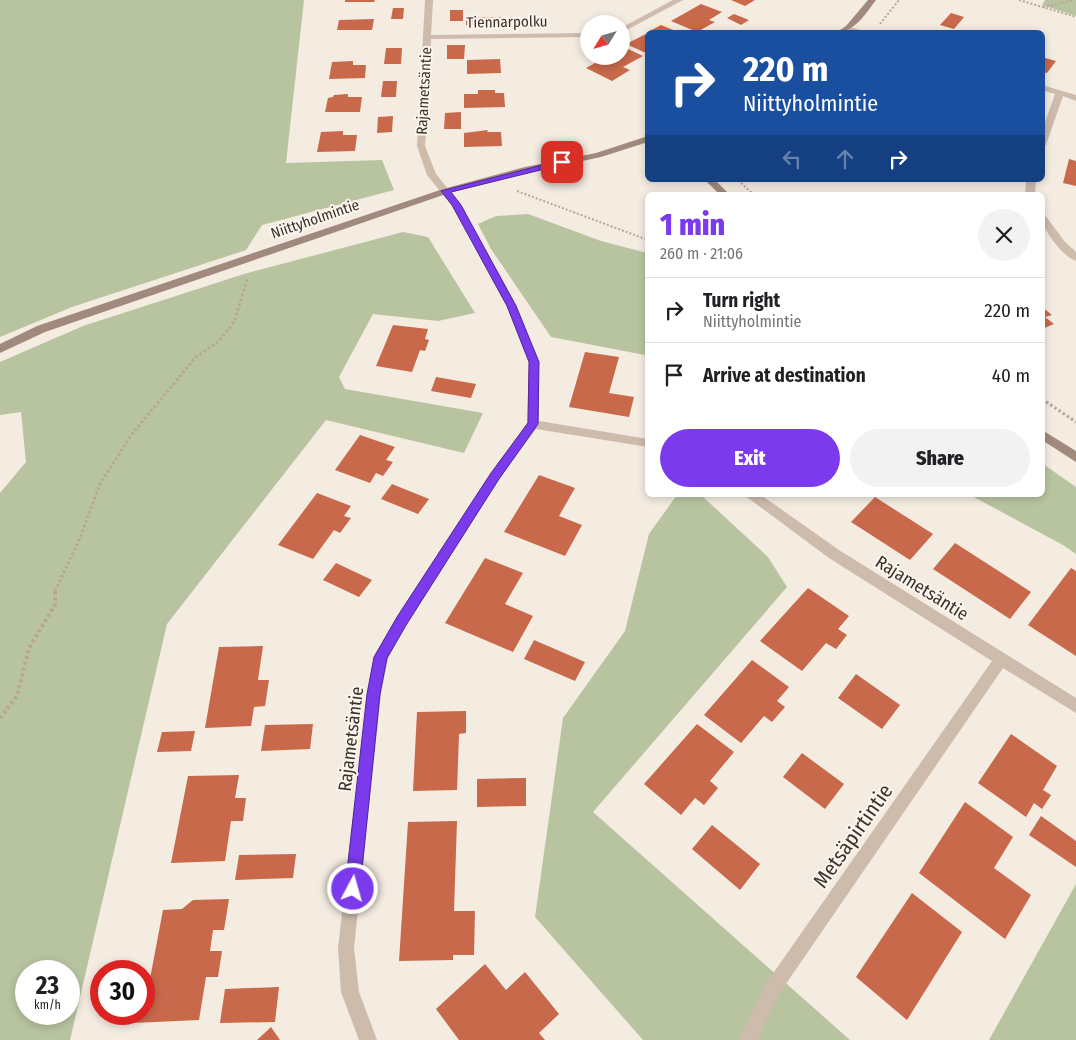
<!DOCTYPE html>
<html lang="en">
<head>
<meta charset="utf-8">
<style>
	:root { --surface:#fff; --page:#f2f2f2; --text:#202124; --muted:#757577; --line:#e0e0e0; --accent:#7c3aed }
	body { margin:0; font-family:"Fira Sans Condensed",sans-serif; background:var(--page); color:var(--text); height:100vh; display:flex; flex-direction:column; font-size:19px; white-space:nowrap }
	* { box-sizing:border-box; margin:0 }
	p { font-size:16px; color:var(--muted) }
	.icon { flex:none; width:28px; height:28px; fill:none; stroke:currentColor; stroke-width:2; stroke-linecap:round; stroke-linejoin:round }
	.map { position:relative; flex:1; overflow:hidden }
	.sheet { position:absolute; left:645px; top:192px; width:400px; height:305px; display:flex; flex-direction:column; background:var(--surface); border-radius:8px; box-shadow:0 2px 8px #0003 }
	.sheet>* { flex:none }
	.guide { position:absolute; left:645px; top:30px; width:400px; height:152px; border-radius:8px; box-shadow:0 2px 8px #0003; background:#1a4fa0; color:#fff; overflow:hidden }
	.needle { width:32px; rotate:233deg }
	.tools { position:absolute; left:580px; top:15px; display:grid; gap:10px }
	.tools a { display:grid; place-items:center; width:50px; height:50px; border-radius:50%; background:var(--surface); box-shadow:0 2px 8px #0003; font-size:25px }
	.speed { position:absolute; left:15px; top:960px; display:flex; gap:10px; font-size:25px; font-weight:700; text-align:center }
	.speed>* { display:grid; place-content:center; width:65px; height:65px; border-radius:50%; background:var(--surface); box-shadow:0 2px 8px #0003; line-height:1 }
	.speed small { font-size:12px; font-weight:400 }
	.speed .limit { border:8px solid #d22; background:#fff; color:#111 }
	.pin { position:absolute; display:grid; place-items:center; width:42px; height:42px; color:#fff; margin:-21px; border-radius:10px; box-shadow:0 2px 8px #0006 }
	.me { position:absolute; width:55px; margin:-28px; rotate:6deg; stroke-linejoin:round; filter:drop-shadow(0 0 4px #0008) }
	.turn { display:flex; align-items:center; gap:18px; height:105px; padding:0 15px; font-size:22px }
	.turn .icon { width:65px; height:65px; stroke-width:2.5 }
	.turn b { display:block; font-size:35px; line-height:42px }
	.lanes { display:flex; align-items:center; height:48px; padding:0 15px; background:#0003; justify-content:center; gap:25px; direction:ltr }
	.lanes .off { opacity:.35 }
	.round { display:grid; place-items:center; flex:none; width:52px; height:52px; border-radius:26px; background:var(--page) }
	.summary { display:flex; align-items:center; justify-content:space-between; height:85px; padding:0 15px }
	h1 { font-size:30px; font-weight:800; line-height:38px; color:var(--accent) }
	.cta { display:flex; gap:10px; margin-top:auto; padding:10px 15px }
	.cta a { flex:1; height:58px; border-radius:30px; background:var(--accent); color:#fff; font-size:20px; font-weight:800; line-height:58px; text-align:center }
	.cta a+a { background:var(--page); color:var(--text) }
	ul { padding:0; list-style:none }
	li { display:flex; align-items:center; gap:15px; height:65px; padding:0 15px; border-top:1px solid var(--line) }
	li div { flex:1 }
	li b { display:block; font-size:19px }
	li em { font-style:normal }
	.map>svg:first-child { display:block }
	.green { fill:#b8c4a0; fill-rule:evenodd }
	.building { fill:#c8694b }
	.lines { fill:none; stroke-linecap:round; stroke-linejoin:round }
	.path-far2 { stroke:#b9a596; stroke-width:2; stroke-dasharray:2 2; stroke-linecap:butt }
	.path-far1 { stroke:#b9a596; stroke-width:3; stroke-dasharray:2.5 2.5; stroke-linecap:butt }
	.path { stroke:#b9a596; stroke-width:4; stroke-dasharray:3 3; stroke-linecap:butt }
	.street { fill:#cdbbac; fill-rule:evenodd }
	.secondary { fill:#a18a7d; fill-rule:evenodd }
	.route { fill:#7c3aed; stroke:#51269a }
	.labels { text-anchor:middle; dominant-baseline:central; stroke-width:4; stroke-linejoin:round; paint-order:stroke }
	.far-street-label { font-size:15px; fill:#3b302b; stroke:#fbf5ee }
	.street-label { font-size:18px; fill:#3b302b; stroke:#fbf5ee }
	.near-street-label { font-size:21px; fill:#3b302b; stroke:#fbf5ee }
</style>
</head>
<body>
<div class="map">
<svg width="1076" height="1040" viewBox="0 0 1076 1040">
	<rect width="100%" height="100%" fill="#f4ebe1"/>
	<g class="green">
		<polygon points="0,0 304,0 286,163 382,160 394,190 262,225 246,250 72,307 0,337"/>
		<polygon points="1045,0 1076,0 1076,16 1042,5"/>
		<polygon points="528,214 601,241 647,253 648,352 645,355 551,337 491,249 478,224 496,216"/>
		<path d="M 403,232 L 428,237 L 475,313 L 438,321 L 373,314 L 339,377 L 345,389 L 483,413 L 464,453 L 326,420 L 167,624 L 70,1040 L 0,1040 L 0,493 L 26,462 L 21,412 L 0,415 L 0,362 L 83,326 L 244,274 ZM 69,971 L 69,1014 L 26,1014 L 26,971 Z"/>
		<polygon points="1043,464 1076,487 1076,554 1063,545 970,495 1042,495"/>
		<polygon points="677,495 701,495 768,557 787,587 593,812 850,1040 643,1040 535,917 563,718 625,631 649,534"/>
		<polygon points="1076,884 1076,1040 989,1040"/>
	</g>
	<g class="building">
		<polygon points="345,0 375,0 374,2 345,2"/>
		<polygon points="731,0 755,0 745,6"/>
		<polygon points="701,4 722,12 709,20 715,22 697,32 671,21"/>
		<polygon points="393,8 404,8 403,19 391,19"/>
		<rect x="450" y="10" width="13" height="11"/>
		<polygon points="951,13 964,17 954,29 940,25"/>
		<polygon points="734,14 749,20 741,25 727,18"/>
		<polygon points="503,17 503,24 466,25 466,18"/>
		<polygon points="374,19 372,30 337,30 339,20"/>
		<polygon points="661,25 678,32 648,32"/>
		<polygon points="648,33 648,54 626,44"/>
		<polygon points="447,45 465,45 464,59 447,59"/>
		<polygon points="624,47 643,56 623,67 630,70 612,81 586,68 608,56 621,56 621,49"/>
		<polygon points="386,48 402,48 401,64 384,64"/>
		<polygon points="1042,57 1056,61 1047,73 1042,72"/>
		<polygon points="500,59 501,73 467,74 467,60"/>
		<polygon points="353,61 353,65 366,65 365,78 329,79 332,62"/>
		<polygon points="383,81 397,81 396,97 381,97"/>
		<polygon points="478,90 495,90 495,93 504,93 505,107 464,108 464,94 478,94"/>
		<polygon points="348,94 348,97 362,97 360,112 325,112 328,98 333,97 334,95"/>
		<polygon points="461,112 461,129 444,129 445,113"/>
		<polygon points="393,116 392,132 377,133 378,117"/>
		<polygon points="488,130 487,132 501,132 502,146 464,147 464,133"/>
		<polygon points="343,131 343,135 357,135 355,151 317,152 321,132"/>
		<polygon points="1069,159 1076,161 1076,186 1063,183"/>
		<polygon points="1042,307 1052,315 1045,317 1054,324 1042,329"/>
		<polygon points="393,325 428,329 425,339 429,340 425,351 420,350 412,372 376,366"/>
		<polygon points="585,352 619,357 609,393 634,397 629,417 569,407"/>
		<polygon points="436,377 476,384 471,398 431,391"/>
		<polygon points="360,435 395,447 386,460 393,462 383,476 376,473 370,483 335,470"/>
		<polygon points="539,475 575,488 559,516 582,525 565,556 504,532"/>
		<polygon points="392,484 429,499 418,514 381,499"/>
		<polygon points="317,493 351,506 344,516 351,518 340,533 334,530 313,559 278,545"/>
		<polygon points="875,497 933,534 910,560 851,522"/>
		<polygon points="955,543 1031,592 1010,619 933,569"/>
		<polygon points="485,558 523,573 505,604 533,616 513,652 445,623"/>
		<polygon points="336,563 372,580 359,597 323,580"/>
		<polygon points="1071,568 1076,571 1076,656 1028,625"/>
		<polygon points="808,588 849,616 838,629 847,635 836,649 826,643 802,671 760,641"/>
		<polygon points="534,640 585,662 575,681 524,659"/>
		<polygon points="263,646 258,680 269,680 265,706 254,707 251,726 205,728 219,647"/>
		<polygon points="752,660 789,687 777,701 785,707 772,722 764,716 741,743 704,715"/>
		<polygon points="856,674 900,705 882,729 838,698"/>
		<polygon points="466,711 466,733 459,734 457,790 413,791 417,712"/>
		<polygon points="313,724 310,749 261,751 265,725"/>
		<polygon points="697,724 734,752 710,781 718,788 704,805 695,798 681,815 644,784"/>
		<polygon points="195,731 191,751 157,752 162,732"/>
		<polygon points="1011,734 1057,766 1043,790 1051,795 1042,809 1034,803 1026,817 978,783"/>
		<polygon points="802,753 844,784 825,809 783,777"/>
		<polygon points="239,775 235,798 246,798 243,821 231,821 225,861 171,863 188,776"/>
		<polygon points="526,778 526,806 477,807 477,779"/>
		<polygon points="965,802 1013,837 994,868 1031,895 1005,939 919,873"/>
		<polygon points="1041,816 1076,841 1076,867 1029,835"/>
		<polygon points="457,821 454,911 475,911 474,955 453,955 453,960 399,961 408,822"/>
		<polygon points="712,825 760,864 740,890 692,849"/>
		<polygon points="296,854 293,878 235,880 239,855"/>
		<polygon points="912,893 962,932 907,1020 856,977"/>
		<polygon points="229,899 224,930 213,930 210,951 222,951 218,977 206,977 199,1020 133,1023 134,1014 144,1014 144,984 149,984 163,910 182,909 193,900"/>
		<polygon points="485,964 506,990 525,972 559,1014 539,1033 545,1040 459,1040 436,1009"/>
		<polygon points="279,987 275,1022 220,1023 225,989"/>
		<polygon points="271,1027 280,1040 257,1040"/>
	</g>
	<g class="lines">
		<g class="path-far2">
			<polyline points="1019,0 1076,17"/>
			<polyline points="1043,7 1075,0"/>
			<polyline points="880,24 899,0"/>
			<polyline points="741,183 754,195"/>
			<polyline points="517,191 648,240"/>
		</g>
		<g class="path-far1">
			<polyline points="1042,399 1076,422"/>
			<polyline points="55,591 80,538 100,484 132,434 196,357 219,341 234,322 248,277"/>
		</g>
		<polyline class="path" points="0,718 17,696 29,648 55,605 55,590"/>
		<g class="street">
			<polygon points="425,0 433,0 431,35 589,33 589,37 431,39 425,146 436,174 461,205 517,306 539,362 539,421 648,439 648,447 536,429 499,479 407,625 388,658 381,694 354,948 359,992 377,1040 359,1040 341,992 338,948 367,694 374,657 397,617 491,473 527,423 529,362 507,306 452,206 427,175 417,146"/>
			<polygon points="673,0 683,0 621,33 621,28"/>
			<polygon points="846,26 868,32 857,32 846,30"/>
			<polygon points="1042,85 1076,95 1076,101 1063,96 1046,145 1042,148 1042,131 1055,94 1042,90"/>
			<polygon points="1026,180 1036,180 1035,195 1025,195"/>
			<path d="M 1042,214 L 1045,215 L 1065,242 L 1076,252 L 1076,261 C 1064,257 1049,237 1044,226 C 1042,223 1042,218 1042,214 Z"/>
			<polygon points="746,495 761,495 839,550 1076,698 1076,713 1003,668 779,994 757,1040 739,1040 767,982 992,661 829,558 748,498"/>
		</g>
		<g class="secondary">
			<path d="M 868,0 L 876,0 C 866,13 855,32 837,32 L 846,26 Z"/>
			<polygon points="648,136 648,142 601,157 526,173 449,193 45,332 0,353 0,344 37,326 443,189 525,167 596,153"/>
			<polygon points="705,180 715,180 730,195 720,195"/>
			<polygon points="1042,430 1076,451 1076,462 1042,440"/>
		</g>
	</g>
	<polygon class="route" points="562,160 565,161 565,164 451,192 461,205 516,306 539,362 538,424 499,479 406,625 387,658 380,694 360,889 358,895 353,897 348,895 345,889 367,694 374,657 397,617 491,473 528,423 529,362 507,306 452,205 441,191"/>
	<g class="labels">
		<g class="far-street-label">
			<text transform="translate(507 22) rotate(-1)">Tiennarpolku</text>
			<text transform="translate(424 91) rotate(-87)">Rajametsäntie</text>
			<text transform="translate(315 219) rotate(-19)">Niittyholmintie</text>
		</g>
		<g class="street-label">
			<text transform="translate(922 588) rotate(32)">Rajametsäntie</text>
			<text transform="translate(351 739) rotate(-83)">Rajametsäntie</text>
		</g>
		<g class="near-street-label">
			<text transform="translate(853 836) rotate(-55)">Metsäpirtintie</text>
		</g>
	</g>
</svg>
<div class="tools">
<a><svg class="needle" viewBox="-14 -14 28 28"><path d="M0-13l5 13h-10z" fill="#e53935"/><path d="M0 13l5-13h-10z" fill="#757577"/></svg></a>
</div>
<div class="speed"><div>23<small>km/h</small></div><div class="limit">30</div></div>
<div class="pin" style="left:562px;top:162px;background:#d93025"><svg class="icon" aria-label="arrive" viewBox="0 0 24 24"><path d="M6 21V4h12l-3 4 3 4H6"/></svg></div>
<svg class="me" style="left:353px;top:889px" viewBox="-20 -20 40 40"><circle r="17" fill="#7c3aed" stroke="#fff" stroke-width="3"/><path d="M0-11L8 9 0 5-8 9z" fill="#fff"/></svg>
<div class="guide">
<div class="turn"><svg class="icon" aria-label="right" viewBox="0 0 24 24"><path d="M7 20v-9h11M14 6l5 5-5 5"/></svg><div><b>220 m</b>Niittyholmintie</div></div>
<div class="lanes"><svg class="icon off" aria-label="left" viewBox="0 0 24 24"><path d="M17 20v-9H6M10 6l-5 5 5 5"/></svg><svg class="icon off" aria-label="ahead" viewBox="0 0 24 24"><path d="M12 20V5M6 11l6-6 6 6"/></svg><svg class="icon" aria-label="right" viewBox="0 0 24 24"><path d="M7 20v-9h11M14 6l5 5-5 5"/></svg></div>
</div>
<section class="sheet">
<div class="summary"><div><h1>1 min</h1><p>260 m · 21:06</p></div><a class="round"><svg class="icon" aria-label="close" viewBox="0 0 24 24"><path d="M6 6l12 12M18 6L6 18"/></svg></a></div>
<ul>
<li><svg class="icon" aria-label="right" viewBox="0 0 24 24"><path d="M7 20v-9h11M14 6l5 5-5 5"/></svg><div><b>Turn right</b><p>Niittyholmintie</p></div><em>220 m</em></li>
<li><svg class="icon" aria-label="arrive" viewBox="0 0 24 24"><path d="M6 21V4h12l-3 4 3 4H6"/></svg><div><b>Arrive at destination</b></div><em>40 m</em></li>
</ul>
<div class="cta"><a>Exit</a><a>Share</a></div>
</section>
</div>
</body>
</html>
